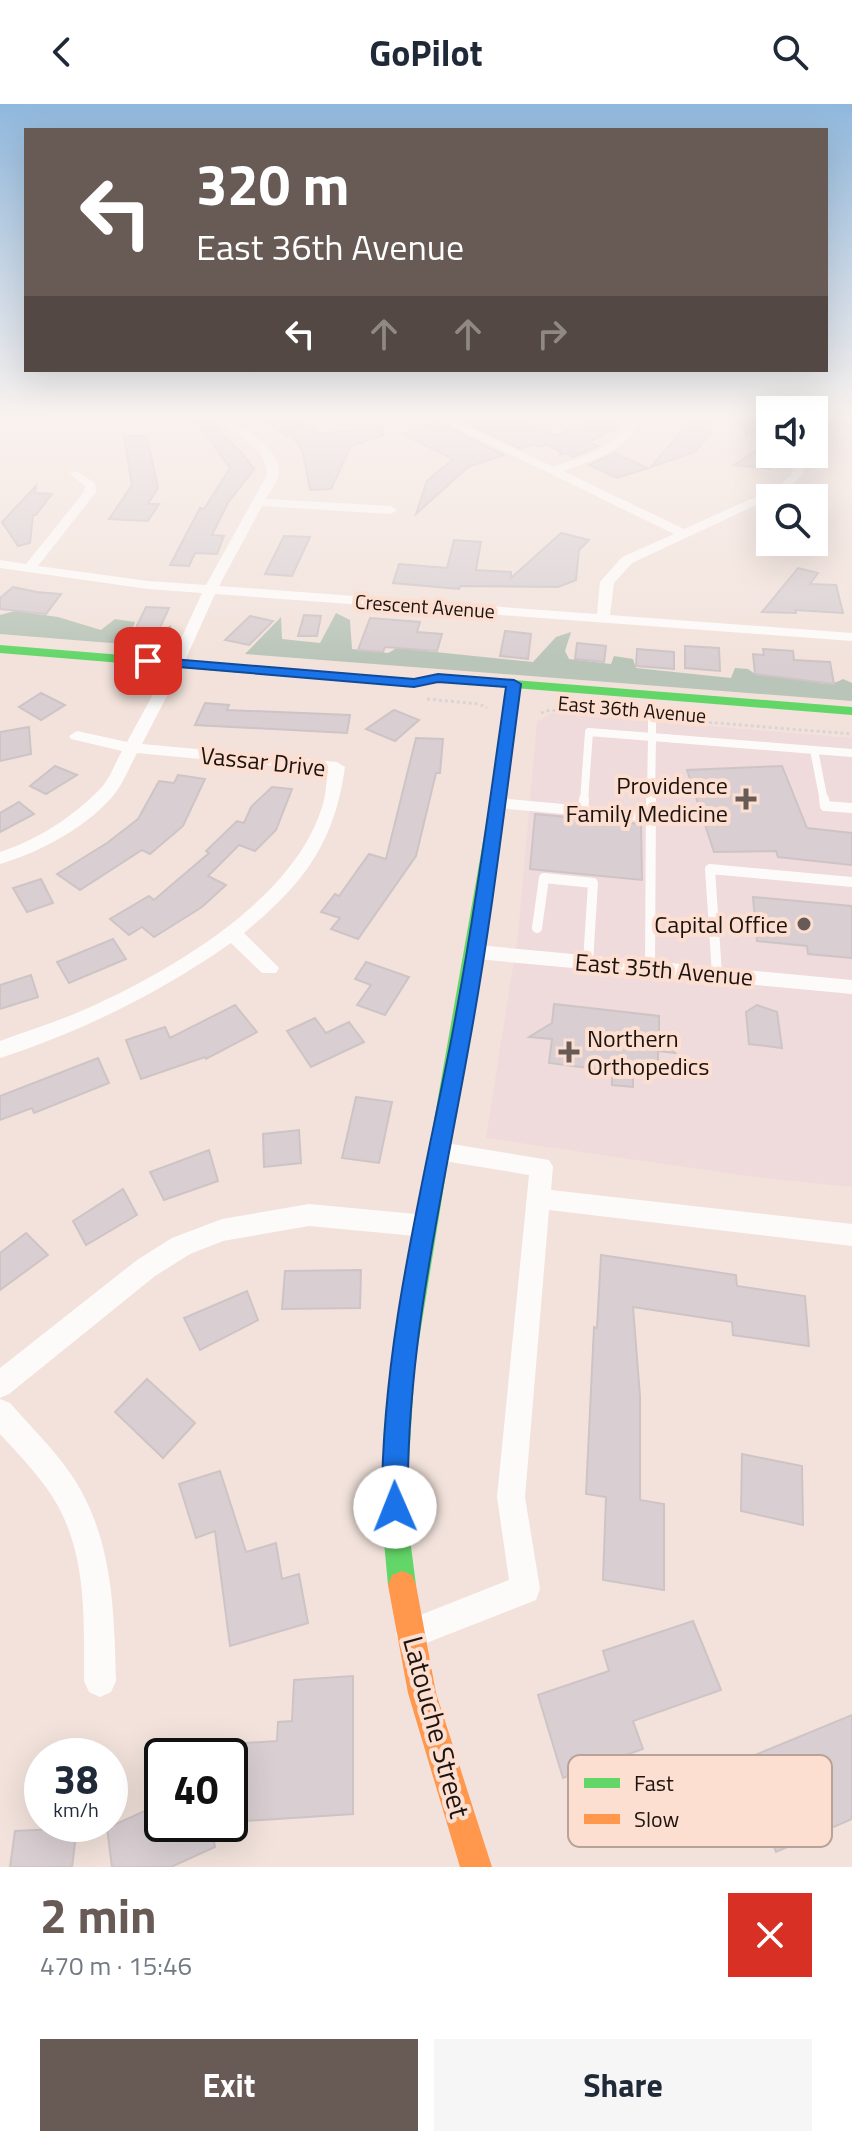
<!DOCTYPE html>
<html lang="en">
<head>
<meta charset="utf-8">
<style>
	:root { --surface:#fff; --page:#f6f6f7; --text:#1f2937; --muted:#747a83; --accent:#685b56 }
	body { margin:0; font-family:"Titillium Web",sans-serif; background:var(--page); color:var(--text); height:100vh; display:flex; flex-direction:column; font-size:30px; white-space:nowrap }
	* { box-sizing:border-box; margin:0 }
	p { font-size:26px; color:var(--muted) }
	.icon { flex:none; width:44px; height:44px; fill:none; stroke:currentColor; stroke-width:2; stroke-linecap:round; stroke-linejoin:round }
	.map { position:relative; height:1763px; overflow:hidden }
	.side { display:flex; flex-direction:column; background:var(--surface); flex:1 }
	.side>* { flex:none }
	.guide { position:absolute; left:24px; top:24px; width:804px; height:244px; border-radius:0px; box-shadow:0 8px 32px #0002; background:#685b56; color:#fff; overflow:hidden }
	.tools { position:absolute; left:756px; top:292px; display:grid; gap:16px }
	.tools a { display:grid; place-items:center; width:72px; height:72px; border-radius:0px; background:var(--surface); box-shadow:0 8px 32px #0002; font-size:40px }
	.speed { position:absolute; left:24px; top:1634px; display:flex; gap:16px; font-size:40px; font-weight:700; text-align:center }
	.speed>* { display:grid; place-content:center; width:104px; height:104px; border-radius:50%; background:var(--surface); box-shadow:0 8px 32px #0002; line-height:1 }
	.speed small { font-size:20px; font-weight:400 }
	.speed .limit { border:4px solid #111; border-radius:12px; background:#fff; color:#111 }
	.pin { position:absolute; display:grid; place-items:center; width:68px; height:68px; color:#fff; margin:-34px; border-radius:16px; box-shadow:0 4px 12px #0006 }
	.me { position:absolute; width:88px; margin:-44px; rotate:359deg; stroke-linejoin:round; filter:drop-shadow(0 0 6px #0008) }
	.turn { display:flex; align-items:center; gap:28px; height:168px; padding:0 40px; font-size:36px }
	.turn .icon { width:104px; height:104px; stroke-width:2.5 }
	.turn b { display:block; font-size:56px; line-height:68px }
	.lanes { display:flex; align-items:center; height:76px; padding:0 40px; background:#0003; justify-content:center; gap:40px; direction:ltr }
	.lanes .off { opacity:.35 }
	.round { display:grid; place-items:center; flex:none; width:84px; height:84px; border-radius:0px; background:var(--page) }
	.overview { display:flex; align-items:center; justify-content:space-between; height:136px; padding:0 40px }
	h1 { font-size:48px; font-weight:700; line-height:60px; color:var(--accent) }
	.cta { display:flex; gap:16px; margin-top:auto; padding:16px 40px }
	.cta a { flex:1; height:92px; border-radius:0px; background:var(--accent); color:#fff; font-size:32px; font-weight:700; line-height:92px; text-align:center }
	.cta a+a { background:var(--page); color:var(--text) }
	header { display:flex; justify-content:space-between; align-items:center; height:104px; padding:0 40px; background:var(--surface); font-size:36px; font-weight:700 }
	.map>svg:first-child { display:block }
	.commercial { fill:#efdadc }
	.forest { fill:#b9c5b8 }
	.building { fill:#d9cfd2; stroke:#cec4c6; stroke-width:2 }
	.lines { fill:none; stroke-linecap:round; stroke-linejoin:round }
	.path { stroke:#dad5d3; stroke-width:3; stroke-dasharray:3 3; stroke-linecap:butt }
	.lane-far1 { stroke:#fdfbfa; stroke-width:8 }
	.lane { stroke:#fdfbfa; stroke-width:10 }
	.street { fill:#fdfbfa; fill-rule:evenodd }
	.fast { fill:#63d668; fill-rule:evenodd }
	.slow { fill:#ff974d; fill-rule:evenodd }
	.route { fill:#1a73e8; stroke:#114b97; stroke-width:2 }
	.poi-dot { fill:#685b56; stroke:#fcdfd1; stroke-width:3 }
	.labels { text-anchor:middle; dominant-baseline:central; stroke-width:8; stroke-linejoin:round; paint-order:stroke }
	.far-street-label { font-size:20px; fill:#1d130f; stroke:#fcdfd1 }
	.street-label { font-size:24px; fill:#1d130f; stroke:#fcdfd1 }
	.poi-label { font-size:24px; fill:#1d130f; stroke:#fcdfd1; text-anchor:end }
	.near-street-label { font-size:28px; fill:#1d130f; stroke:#fcdfd1 }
	.key { fill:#fcdfd1; stroke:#b9a297; stroke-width:2 }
	.key-label { font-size:22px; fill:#1d130f }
</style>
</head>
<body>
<header><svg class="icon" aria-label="back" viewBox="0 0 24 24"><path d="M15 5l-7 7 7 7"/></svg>GoPilot<svg class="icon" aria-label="search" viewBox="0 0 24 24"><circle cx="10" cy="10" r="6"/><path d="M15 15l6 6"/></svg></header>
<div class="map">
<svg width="852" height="1763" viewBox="0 0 852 1763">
	<rect width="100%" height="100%" fill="#f2e2db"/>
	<polygon class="commercial" points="552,609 852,634 852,1083 755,1073 486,1034 518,832 537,618"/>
	<g class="forest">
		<polygon points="15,507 58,513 101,526 115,515 135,518 132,526 158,528 171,521 173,532 166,537 148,542 0,530 0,511"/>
		<path d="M 336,509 L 350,516 L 352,545 L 388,549 L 397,544 L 533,558 L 556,533 L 571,528 L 565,547 L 569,555 L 611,560 L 614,552 L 633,555 L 636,564 L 731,574 L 735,564 L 748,565 L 755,570 L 795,566 C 809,578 825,585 843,575 L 852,579 L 852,597 L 245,550 L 281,513 L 282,535 L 320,539 Z"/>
	</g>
	<g class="building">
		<polygon points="256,310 282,310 320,330 382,322 384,331 351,342 331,385 310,386 303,348 292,331 286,332"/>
		<polygon points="462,310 502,310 557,332 575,323 582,326 597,310 618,310 616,324 589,338 599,342 573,353 565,349 560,352 560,347 547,341 540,343 534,340 521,345 455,313"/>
		<polygon points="696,310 708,310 710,330 695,348 651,363"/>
		<polygon points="743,310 761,310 763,325 746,331"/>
		<polygon points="205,314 241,348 254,365 228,399 212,431 224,432 217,450 195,449 189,462 170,461 200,404 204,405 230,364 198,320"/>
		<polygon points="438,318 504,351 468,363 416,410 427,377 453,355 402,330"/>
		<polygon points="124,332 147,332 158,384 148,400 159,400 148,417 109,415 132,381"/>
		<polygon points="770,337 770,365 734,361"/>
		<polygon points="614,349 648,364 617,374 589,361"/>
		<polygon points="36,382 35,389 52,390 36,411 33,411 30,439 18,442 2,418"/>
		<polygon points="561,429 589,436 579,446 576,476 558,483 460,482 459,485 393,479 399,460 447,464 454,436 481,438 476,466 511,468 511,474"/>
		<polygon points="284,432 310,433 292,472 265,470"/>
		<polygon points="798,464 818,469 810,480 836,481 843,509 795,506 796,509 762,508"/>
		<polygon points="13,483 37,488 61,490 46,510 0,505 0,494"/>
		<polygon points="146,503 169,504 158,528 135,526"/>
		<polygon points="304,511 321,512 317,532 298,532"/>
		<polygon points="250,512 273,517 249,541 225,536"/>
		<polygon points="370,514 420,518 417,528 442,530 437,547 385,543 383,548 358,546"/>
		<polygon points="505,527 531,530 528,555 500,552"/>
		<polygon points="577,539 606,542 604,558 575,555"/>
		<polygon points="685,542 719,544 720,567 685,564"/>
		<polygon points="637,545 674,548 674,565 636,562"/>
		<polygon points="763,545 793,547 794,556 830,558 834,580 755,570 753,550 764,551"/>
		<polygon points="41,589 65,601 41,616 19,603"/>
		<polygon points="205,599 229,601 227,606 350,611 347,629 195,621"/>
		<polygon points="394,606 419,616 395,637 366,625"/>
		<polygon points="29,623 31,650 0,657 0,628"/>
		<polygon points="416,634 443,635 440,669 436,669 416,752 358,835 331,825 340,814 321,808 335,790 339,792 369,750 386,755"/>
		<polygon points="55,662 77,671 46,690 30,682"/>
		<polygon points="782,662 807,724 852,729 852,761 778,753 776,747 714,748 687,666"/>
		<polygon points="178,671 205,675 183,722 150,750 142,746 80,786 57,770 107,739 138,715 159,677 174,679"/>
		<polygon points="272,683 292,685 276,726 255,747 239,741 208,772 226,781 202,803 154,833 142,823 129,831 110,815 149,792 154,796 209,749 206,747 237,717 244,719 251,703"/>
		<polygon points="19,698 34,710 0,728 0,709"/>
		<polygon points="535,710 641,720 642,776 530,765"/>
		<polygon points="41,775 53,799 27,808 13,784"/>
		<polygon points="753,793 852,802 852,854 808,850 807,842 757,837"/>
		<polygon points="113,835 126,855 69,879 57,858"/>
		<polygon points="366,858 409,873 385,911 357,901 371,881 355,875"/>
		<polygon points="31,871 38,893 0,905 0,881"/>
		<polygon points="554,900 659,912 659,933 675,949 658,947 658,970 633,967 633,983 612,981 612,967 549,959 552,935 529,933 552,919"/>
		<polygon points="235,901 257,928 206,955 205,953 141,975 126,936 165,923 170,934"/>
		<polygon points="757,901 777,908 782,944 749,940 746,908"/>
		<polygon points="315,914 326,929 349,918 364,938 311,963 287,927"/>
		<polygon points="98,954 109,979 34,1009 32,1004 0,1016 0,992"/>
		<polygon points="356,993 392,998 379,1059 342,1054"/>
		<polygon points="299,1026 301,1059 264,1063 263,1030"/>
		<polygon points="209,1046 218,1077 164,1096 150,1068"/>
		<polygon points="123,1085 137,1111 86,1141 73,1117"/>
		<polygon points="26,1129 48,1151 0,1186 0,1149"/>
		<polygon points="601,1151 736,1171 737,1182 805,1192 809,1242 733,1231 732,1218 633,1203 640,1292 640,1396 664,1400 664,1486 603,1476 606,1393 586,1390 594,1223 597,1224"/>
		<polygon points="361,1166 360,1204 282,1205 285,1167"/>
		<polygon points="247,1187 258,1216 200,1246 184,1214"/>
		<polygon points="147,1275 195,1319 163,1354 115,1308"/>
		<polygon points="742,1350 802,1362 803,1421 741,1407"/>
		<polygon points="220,1367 246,1448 276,1439 282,1475 299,1470 308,1519 230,1542 215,1427 196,1434 179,1380"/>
		<polygon points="693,1517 721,1586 633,1617 643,1645 563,1674 538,1591 609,1567 603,1547"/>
		<polygon points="353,1572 353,1710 230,1718 231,1640 277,1637 278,1618 292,1617 294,1576"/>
		<polygon points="852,1611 852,1715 776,1748 738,1658"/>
		<polygon points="162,1699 162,1720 210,1720 215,1743 171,1763 112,1763 107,1724"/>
		<polygon points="77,1724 72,1763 10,1763 15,1727"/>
	</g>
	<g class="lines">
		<g class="path">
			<polyline points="427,595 479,600 487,604"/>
			<polyline points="541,609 550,606 638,613"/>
			<polyline points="667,615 852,630"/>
		</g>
		<g class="lane-far1">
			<polyline points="652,606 652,633 814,646 824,697"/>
			<polyline points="814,646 852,649"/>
			<polyline points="584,697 589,628 652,633 651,697"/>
		</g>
		<g class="lane">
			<polyline points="824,695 825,702 852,704"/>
			<polyline points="498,699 651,713"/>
			<polyline points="583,707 584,695"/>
			<polyline points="537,824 544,774 593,779 588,858"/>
			<polyline points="650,864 651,695"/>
			<polyline points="717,870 710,765 852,778"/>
		</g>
		<g class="street">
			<path d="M 207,310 C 229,310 278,341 279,366 C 279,376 271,386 266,395 L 391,402 L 397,406 L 391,410 L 262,402 L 219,482 L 597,510 L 600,478 L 622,453 L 674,430 L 428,310 L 442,310 L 553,363 C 585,352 619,343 634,310 L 644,310 C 629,346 596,355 563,367 L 684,425 L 778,383 L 792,370 L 796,350 L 808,350 L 803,370 L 786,387 L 632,459 L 614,479 L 610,511 L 852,529 L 852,537 L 215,490 L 184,559 L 142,640 L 337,658 L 345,663 C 334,741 303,780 244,829 L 279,864 L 276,869 L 262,869 L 231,839 C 159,889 83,927 0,954 L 0,937 C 32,925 66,915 97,900 C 178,862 294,794 322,703 C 326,692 326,679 328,667 L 137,649 C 130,662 124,677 116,688 C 91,721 39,749 0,760 L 0,748 C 37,736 73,713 100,685 C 110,675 115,659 122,647 L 71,635 L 69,632 L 77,627 L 127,638 L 170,559 L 202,489 L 148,485 L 0,464 L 0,456 L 26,460 L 84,388 L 85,382 L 70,370 L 76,367 L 95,379 L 96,388 L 38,462 L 148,477 L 206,481 L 267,371 C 267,338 228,329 207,310 Z"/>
			<polygon points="477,841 852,876 852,890 477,855 467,848"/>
			<polygon points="440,1038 549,1056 553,1063 551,1086 852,1120 852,1142 549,1106 525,1393 540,1485 536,1496 411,1545 400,1541 396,1530 400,1519 509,1476 497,1393 529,1071 432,1055 429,1048 432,1041"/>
			<polygon points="309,1100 426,1111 434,1114 438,1122 434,1130 426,1133 309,1122 223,1137 190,1150 155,1172 9,1290 0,1294 0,1264 137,1156 172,1134 222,1115"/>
			<path d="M 0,1295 L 10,1299 C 30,1322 53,1344 70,1369 C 113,1431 114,1505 116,1577 L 111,1588 L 100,1593 L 89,1588 L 84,1577 C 84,1518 87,1455 58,1402 C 43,1375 20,1352 0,1330 Z"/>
		</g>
		<g class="fast">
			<polygon points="0,541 414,575 438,570 852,603 852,611 438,578 414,583 0,549"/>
			<polygon points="499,687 507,692 415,1261 408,1372 409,1427 416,1481 412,1491 402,1495 392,1491 388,1481 383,1427 382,1372 391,1261 491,692"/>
		</g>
		<g class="slow">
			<polygon points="514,576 521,580 507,692 499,697 491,692 507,580"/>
			<polygon points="402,1467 412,1471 416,1481 436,1589 492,1763 460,1763 408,1589 388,1481 392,1471"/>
		</g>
	</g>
	<linearGradient id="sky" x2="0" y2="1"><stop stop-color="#90b8dd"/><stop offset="0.56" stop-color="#f9f2ef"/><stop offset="1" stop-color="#f9f2ef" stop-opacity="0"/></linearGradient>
	<rect width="852" height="557" fill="url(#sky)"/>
	<path class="route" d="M 148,553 L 414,575 L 438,570 L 514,576 L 521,580 C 505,700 491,821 469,941 C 442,1093 405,1248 408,1403 L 404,1412 L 395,1416 L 386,1412 L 382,1403 C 381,1248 420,1094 450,942 C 473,823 489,703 506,583 L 438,578 L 414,583 L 143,560 L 141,557 Z"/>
	<g class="poi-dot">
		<path d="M742 683h8v8h8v8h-8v8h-8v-8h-8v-8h8z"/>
		<circle cx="804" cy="820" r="8"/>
		<path d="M565 936h8v8h8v8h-8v8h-8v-8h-8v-8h8z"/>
	</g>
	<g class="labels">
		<g class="far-street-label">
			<text transform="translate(425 502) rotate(4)">Crescent Avenue</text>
			<text transform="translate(632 605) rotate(5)">East 36th Avenue</text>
		</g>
		<g class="street-label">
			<text transform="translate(263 657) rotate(6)">Vassar Drive</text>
			<text transform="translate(664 865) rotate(5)">East 35th Avenue</text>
		</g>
		<g class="poi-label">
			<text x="728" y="681">Providence<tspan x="728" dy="28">Family Medicine</tspan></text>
			<text x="788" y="820">Capital Office</text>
			<text x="587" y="934" text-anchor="start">Northern<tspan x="587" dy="28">Orthopedics</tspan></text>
		</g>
		<g class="near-street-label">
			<text transform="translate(437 1623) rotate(75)">Latouche Street</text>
		</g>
	</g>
	<rect x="568" y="1651" width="264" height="92" rx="12" class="key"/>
	<rect x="584" y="1674" width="36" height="10" fill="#63d668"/>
	<rect x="584" y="1710" width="36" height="10" fill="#ff974d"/>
	<g class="key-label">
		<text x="634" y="1687">Fast</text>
		<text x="634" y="1723">Slow</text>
	</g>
</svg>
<div class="tools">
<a><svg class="icon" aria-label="sound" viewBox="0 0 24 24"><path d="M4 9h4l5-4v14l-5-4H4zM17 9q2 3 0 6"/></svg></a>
<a><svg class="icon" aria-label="search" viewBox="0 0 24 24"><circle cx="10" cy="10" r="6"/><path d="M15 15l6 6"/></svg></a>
</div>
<div class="speed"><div>38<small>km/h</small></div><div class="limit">40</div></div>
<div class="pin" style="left:148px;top:557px;background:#d93025"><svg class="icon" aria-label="arrive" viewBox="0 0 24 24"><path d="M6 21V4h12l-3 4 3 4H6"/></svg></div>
<svg class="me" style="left:395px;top:1403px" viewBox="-20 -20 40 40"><circle r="19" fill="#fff"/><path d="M0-13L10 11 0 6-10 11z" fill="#1a73e8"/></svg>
<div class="guide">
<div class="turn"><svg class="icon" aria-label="left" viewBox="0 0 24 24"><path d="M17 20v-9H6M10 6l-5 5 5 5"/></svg><div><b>320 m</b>East 36th Avenue</div></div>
<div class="lanes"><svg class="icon" aria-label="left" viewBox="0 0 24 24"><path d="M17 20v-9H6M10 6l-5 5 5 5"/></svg><svg class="icon off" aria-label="ahead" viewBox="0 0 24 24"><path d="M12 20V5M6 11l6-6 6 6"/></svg><svg class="icon off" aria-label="ahead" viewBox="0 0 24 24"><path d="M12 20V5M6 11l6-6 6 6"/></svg><svg class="icon off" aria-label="right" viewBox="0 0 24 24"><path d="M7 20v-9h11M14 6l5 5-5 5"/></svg></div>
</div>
</div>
<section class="side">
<div class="overview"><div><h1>2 min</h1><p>470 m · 15:46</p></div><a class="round" style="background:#d93025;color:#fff"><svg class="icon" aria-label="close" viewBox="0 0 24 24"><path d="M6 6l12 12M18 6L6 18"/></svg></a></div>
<div class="cta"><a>Exit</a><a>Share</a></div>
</section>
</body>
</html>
